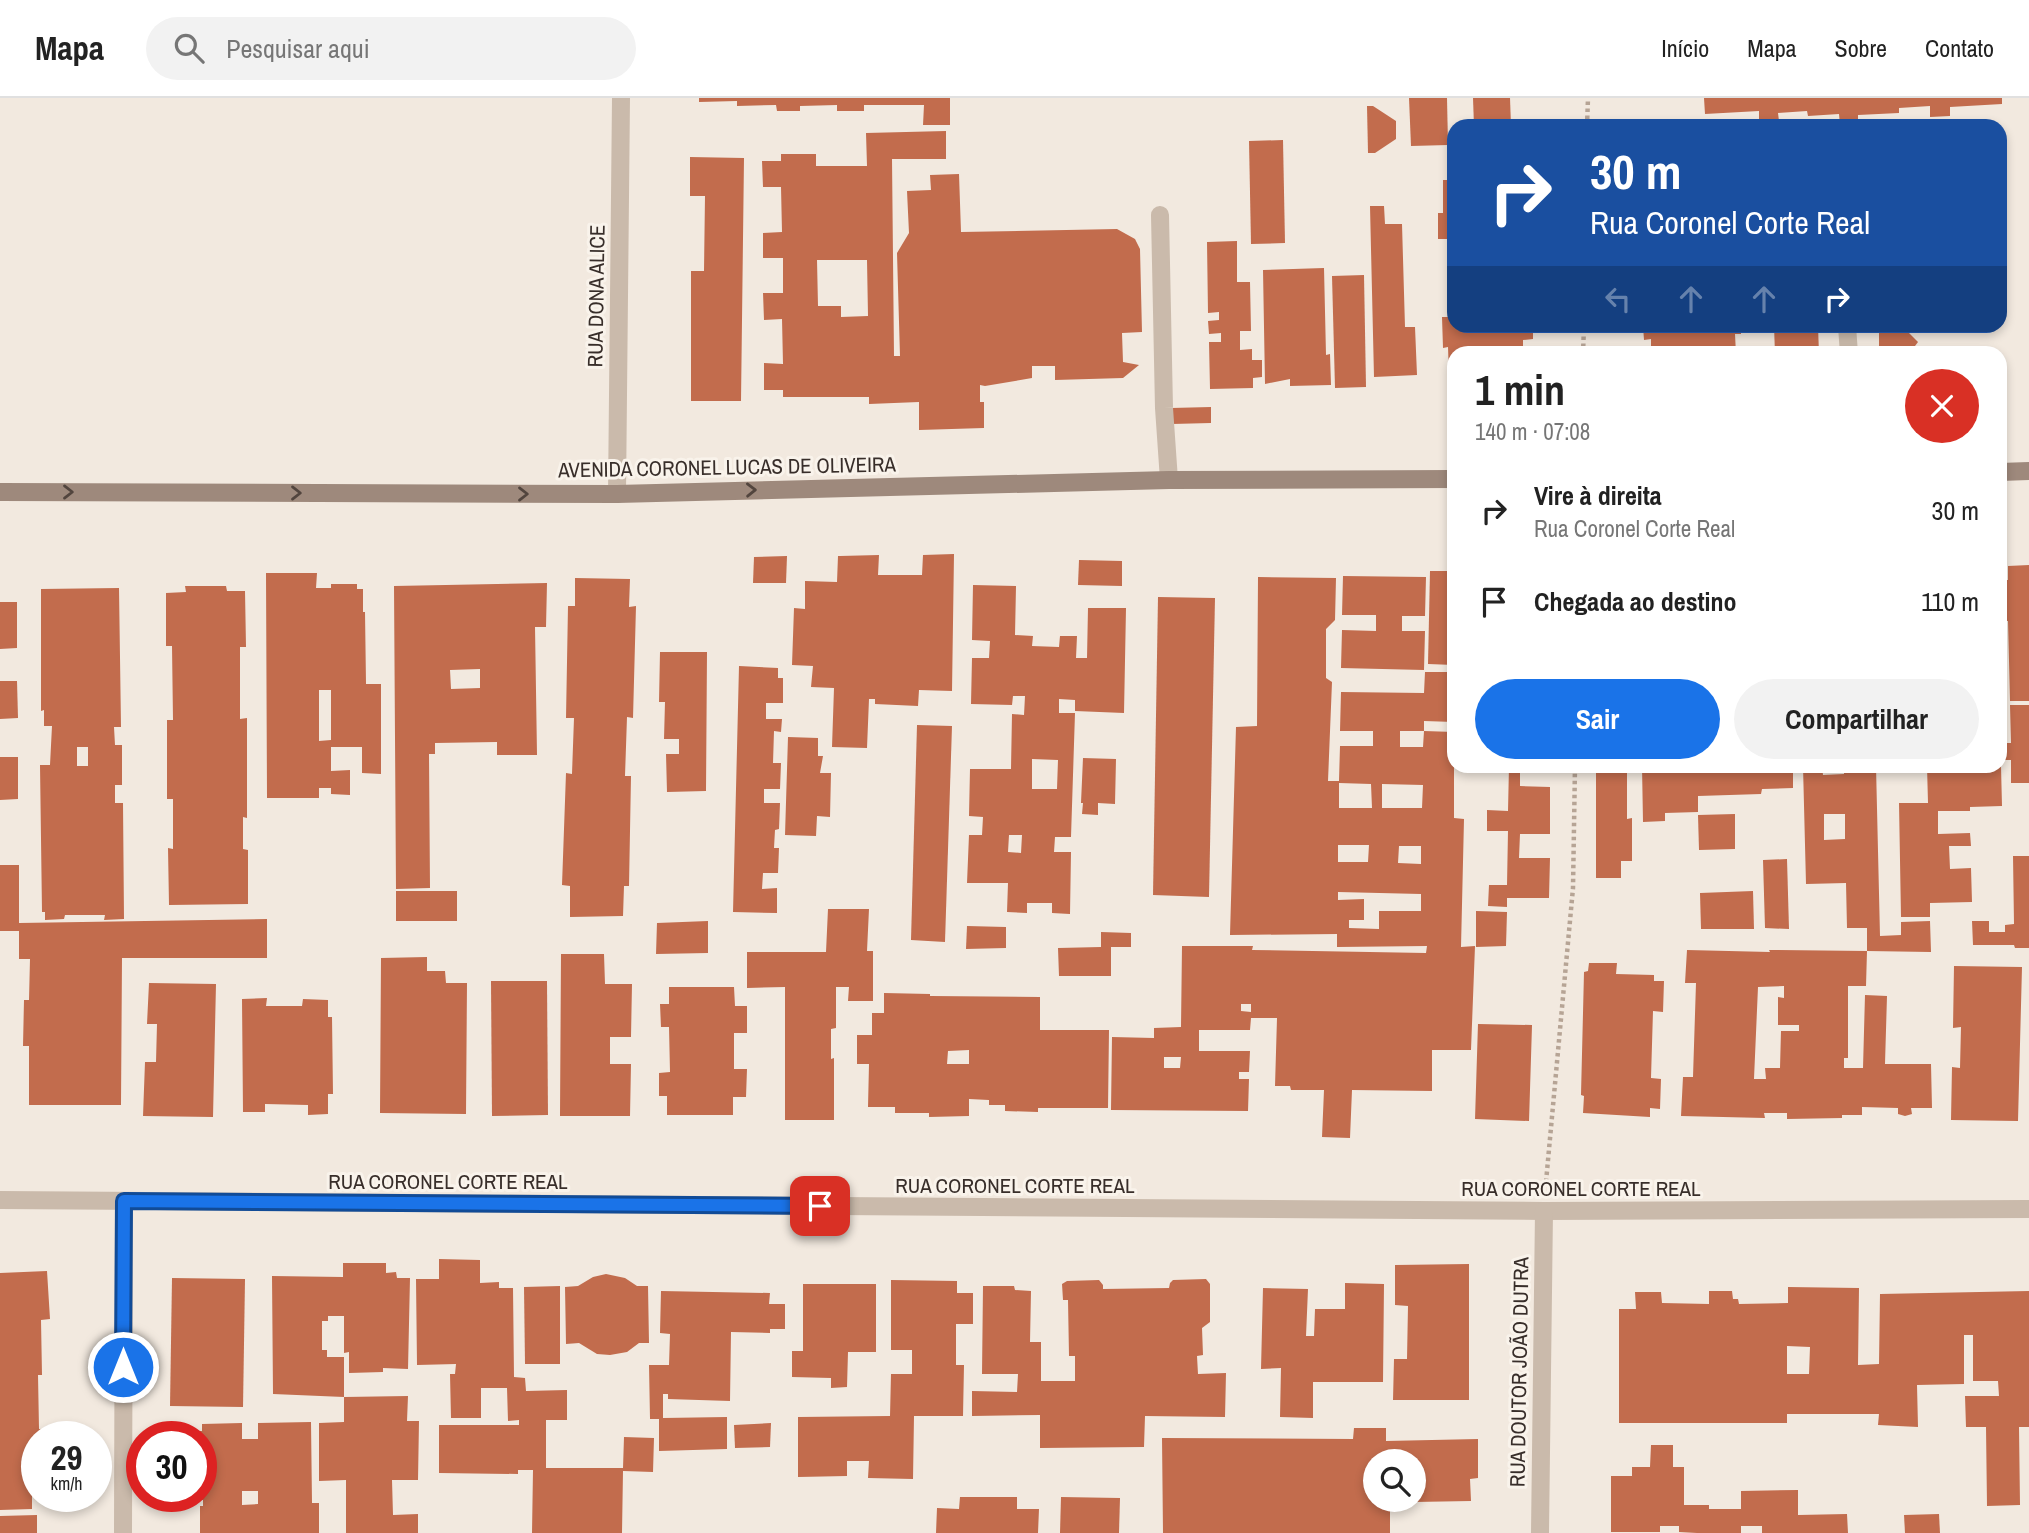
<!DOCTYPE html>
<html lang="pt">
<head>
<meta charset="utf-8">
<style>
	:root { --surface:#fff; --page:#f2f2f2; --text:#222; --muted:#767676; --line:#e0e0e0; --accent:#1a73e8 }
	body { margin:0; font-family:"Archivo Narrow",sans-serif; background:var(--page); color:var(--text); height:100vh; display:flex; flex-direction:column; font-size:26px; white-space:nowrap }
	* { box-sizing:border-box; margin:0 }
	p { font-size:23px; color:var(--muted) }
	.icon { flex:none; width:38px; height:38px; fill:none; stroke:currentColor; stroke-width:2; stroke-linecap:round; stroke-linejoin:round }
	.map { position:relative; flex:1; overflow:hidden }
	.side { position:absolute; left:1447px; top:248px; width:560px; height:427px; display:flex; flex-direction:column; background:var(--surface); border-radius:21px; box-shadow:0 4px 10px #0003 }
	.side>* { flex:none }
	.guide { position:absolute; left:1447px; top:21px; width:560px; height:214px; border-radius:21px; box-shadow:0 4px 10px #0003; background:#1a4fa0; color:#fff; overflow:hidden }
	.fabs { position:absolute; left:1363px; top:1351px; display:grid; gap:14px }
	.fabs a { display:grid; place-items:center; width:63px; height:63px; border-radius:50%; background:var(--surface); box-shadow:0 4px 10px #0003; font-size:35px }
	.speed { position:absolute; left:21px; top:1323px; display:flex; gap:14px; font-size:35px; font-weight:700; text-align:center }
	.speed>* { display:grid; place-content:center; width:91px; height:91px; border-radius:50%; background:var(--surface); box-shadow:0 4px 10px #0003; line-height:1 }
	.speed small { font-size:18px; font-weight:400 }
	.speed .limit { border:10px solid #d22; background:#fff; color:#111 }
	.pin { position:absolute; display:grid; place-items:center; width:60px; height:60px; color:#fff; margin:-30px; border-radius:14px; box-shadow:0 4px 10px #0006 }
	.me { position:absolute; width:77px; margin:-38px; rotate:0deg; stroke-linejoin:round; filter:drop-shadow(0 0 5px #0008) }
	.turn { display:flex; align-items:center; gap:24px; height:147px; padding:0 28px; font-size:32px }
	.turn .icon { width:91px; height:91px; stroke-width:2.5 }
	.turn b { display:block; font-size:49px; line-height:60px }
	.lanes { display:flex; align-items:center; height:66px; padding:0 28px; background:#0003; justify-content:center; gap:35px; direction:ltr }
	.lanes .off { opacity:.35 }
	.round { display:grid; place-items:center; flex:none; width:74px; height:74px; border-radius:37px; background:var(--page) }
	.head { display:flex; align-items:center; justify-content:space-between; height:119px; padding:0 28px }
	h1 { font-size:42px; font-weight:700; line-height:52px }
	.action { display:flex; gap:14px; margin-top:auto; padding:14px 28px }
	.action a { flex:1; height:80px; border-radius:42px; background:var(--accent); color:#fff; font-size:28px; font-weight:700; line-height:80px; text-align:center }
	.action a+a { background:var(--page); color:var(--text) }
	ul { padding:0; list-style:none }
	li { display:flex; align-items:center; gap:21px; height:91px; padding:0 28px }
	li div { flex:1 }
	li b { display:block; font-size:26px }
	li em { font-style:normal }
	header { display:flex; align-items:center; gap:42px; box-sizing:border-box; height:98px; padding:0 35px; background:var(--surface); border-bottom:2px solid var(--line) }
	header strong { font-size:33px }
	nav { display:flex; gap:38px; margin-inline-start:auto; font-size:24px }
	.search { width:490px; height:63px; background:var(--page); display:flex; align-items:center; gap:18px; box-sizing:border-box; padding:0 24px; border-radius:38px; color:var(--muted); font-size:26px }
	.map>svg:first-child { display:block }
	.building { fill:#c26c4d; fill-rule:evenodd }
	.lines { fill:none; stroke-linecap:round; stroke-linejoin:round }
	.path { stroke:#b6a495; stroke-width:4.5; stroke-dasharray:3.5 3.5; stroke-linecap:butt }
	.lane { stroke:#cabaab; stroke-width:18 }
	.street { stroke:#cabaab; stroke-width:18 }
	.secondary { stroke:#9e897c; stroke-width:18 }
	.oneway { stroke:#52453e }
	.route-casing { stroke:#114b97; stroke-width:18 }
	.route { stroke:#1a73e8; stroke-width:12 }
	.labels { text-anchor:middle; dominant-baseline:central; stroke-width:6; stroke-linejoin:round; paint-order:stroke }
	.street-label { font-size:21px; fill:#382e2a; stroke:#f9f3eb }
</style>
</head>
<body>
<header>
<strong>Mapa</strong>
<div class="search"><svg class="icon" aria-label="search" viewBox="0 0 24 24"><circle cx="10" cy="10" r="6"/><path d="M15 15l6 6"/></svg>Pesquisar aqui</div>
<nav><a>Início</a><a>Mapa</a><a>Sobre</a><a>Contato</a></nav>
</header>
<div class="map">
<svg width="2029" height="1435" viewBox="0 0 2029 1435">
	<rect width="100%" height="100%" fill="#f2e9df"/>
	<g class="building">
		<polygon points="699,0 950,0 950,27 923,27 924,7 864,7 864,13 837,13 837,7 800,8 800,13 777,13 776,7 737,8 737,3 699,4"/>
		<polygon points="1409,0 1447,0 1448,47 1411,48"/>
		<polygon points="1473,0 1510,0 1511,28 1474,28"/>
		<polygon points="1704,0 2002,0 2002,6 1950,9 1950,18 1930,19 1930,8 1899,10 1899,15 1858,17 1858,26 1840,27 1839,16 1808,18 1807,13 1778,15 1779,23 1759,24 1759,13 1705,16"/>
		<polygon points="1367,8 1373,8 1396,23 1396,41 1375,55 1368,55"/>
		<path d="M 946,33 L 946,61 L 892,61 L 894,258 L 900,258 L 897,155 L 909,135 L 907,93 L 931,92 L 930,77 L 959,76 L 961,134 L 1117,131 L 1135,141 L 1140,151 L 1142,234 L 1122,235 L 1123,264 L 1139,267 L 1123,280 L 1055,282 L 1055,268 L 1032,268 L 1032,280 L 985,288 L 980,287 L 980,304 L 984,304 L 984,330 L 919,332 L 919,304 L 869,306 L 869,299 L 783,299 L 783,292 L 764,292 L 764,265 L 783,266 L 782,221 L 764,222 L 763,195 L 783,195 L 783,160 L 763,160 L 763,135 L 782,134 L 781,89 L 763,89 L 762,63 L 781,63 L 781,56 L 816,56 L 816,68 L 867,68 L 866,35 ZM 817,162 L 867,162 L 868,218 L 841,219 L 841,208 L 818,208 Z"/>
		<polygon points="1283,42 1285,145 1251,146 1249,43"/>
		<polygon points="690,59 744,60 741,303 691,303 691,173 704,173 705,98 690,98"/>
		<polygon points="1443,82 1454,82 1454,193 1452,193 1450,141 1438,141 1438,115 1443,115"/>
		<polygon points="1370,108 1384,108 1385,126 1402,126 1405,229 1415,229 1417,277 1374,279"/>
		<polygon points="1237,143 1237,184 1250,184 1251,233 1240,233 1240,252 1252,251 1252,262 1262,262 1262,279 1253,280 1253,290 1210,291 1209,244 1221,244 1221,235 1209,236 1208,223 1219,222 1219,214 1208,215 1207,144"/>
		<polygon points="1324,170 1326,257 1330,256 1331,287 1290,288 1290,281 1265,286 1263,172"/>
		<polygon points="1364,177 1366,289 1335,290 1332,178"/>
		<polygon points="1442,219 1454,219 1454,228 1533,228 1533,241 1523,242 1523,256 1454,256 1454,277 1449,277 1448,249 1443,250"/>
		<polygon points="1643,228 1741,228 1741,236 1735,236 1736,256 1651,256 1651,241 1644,242"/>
		<polygon points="1774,228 1818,228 1819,256 1775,256"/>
		<polygon points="1881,228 1902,228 1918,244 1909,256 1879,256 1879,229"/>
		<polygon points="1211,309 1211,325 1172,326 1171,310"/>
		<polygon points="954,456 952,593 919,592 918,608 875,606 875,601 869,601 867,650 832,649 834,590 811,589 813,568 792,567 794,510 805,511 805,483 837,484 838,458 840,458 879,457 878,477 922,477 923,457"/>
		<polygon points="787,458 786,485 753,485 754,459"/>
		<polygon points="1079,462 1122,463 1122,488 1078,487"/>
		<polygon points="2029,467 2029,603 2010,603 2008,523 2000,523 2000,482 2008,482 2008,468"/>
		<polygon points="1430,473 1454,473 1454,567 1428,566"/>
		<path d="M 266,475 L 317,475 L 316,490 L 331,490 L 331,486 L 357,486 L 357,491 L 363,491 L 363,514 L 365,514 L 366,586 L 381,586 L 381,676 L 362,675 L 362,649 L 331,649 L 331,673 L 350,672 L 350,697 L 331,696 L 331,690 L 319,690 L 319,700 L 267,700 ZM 319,592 L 331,592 L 331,642 L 319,643 Z"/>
		<polygon points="1343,478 1426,479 1425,518 1402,518 1402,533 1425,533 1424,572 1341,570 1342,532 1376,533 1376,517 1342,517"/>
		<path d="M 1258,479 L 1336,480 L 1335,522 L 1326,531 L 1326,580 L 1332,584 L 1328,683 L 1339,683 L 1340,648 L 1373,648 L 1373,633 L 1340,633 L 1341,594 L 1424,595 L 1425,574 L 1454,574 L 1454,624 L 1424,623 L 1424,633 L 1400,633 L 1400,649 L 1423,649 L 1424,633 L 1454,634 L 1454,720 L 1464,721 L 1461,849 L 1475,848 L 1471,952 L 1432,952 L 1432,993 L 1352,992 L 1350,1040 L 1322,1039 L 1324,992 L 1291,992 L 1290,988 L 1275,988 L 1277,920 L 1251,920 L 1250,932 L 1199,932 L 1199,953 L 1250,953 L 1249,974 L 1239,974 L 1239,981 L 1249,981 L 1248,1013 L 1111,1012 L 1112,939 L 1154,940 L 1154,930 L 1181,929 L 1182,848 L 1253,848 L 1252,852 L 1426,855 L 1427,848 L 1337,849 L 1337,836 L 1230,837 L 1236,629 L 1257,628 ZM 1339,685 L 1371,686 L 1372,710 L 1339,710 ZM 1382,686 L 1423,687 L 1422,710 L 1382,710 ZM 1338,747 L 1369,747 L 1368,764 L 1338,764 ZM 1399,748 L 1421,748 L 1421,766 L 1398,765 ZM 1338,794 L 1421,796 L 1421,813 L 1379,813 L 1379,831 L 1349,830 L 1349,822 L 1364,822 L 1364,801 L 1338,802 ZM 1241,906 L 1251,906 L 1251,914 L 1241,913 ZM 1164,959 L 1181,959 L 1180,970 L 1164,970 Z"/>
		<polygon points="575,480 630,481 629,509 636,508 633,620 627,619 625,678 631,678 629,788 624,788 623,818 570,819 570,788 562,787 566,675 572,676 574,620 566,620 568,508 575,508"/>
		<path d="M 547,485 L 546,529 L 535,529 L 537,657 L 497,657 L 497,644 L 435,645 L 435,656 L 429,656 L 430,790 L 396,791 L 394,488 ZM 480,571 L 480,590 L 451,591 L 450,572 Z"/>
		<path d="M 973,487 L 1016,488 L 1015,537 L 1033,538 L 1032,548 L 1059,549 L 1060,538 L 1077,538 L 1076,560 L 1087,560 L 1088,510 L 1126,510 L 1124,615 L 1075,613 L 1075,602 L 1059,601 L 1059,615 L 1075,615 L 1071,739 L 1055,739 L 1054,754 L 1071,754 L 1070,816 L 1052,815 L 1052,805 L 1027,805 L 1027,815 L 1007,814 L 1008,785 L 967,785 L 969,737 L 982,737 L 983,719 L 969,718 L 970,671 L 1011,671 L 1012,616 L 1024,617 L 1025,598 L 1013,598 L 1012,607 L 971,606 L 972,560 L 989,560 L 990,543 L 972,542 ZM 1032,661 L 1058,662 L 1057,691 L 1032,691 ZM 1009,737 L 1022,737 L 1021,755 L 1008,754 Z"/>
		<polygon points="185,488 226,488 227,493 245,493 246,549 240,549 240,621 247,620 247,720 243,719 243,751 248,752 248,806 169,807 168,750 173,751 173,701 167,701 167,622 173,622 172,548 166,548 166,495 186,494"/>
		<path d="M 119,490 L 121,629 L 114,629 L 115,647 L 122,647 L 122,687 L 115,687 L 115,705 L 123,705 L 124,821 L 104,822 L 105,817 L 65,817 L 64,821 L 45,822 L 45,814 L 42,814 L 40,667 L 50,667 L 52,628 L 44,628 L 44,612 L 41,613 L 41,491 ZM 77,649 L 88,649 L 88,668 L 77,668 Z"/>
		<polygon points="1158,499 1215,500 1209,799 1153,797"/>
		<polygon points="0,504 17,504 17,550 0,551"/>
		<polygon points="660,554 707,554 706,693 667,694 666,656 679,656 679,641 664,641 665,604 659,604"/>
		<polygon points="2000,554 2003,554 2004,645 2011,645 2010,607 2029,607 2029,685 2011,685 2011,662 2000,662"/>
		<polygon points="739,568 778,570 778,580 783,580 783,605 766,605 766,621 782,621 781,634 774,633 773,665 781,665 780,691 764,691 764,705 780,705 779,731 775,732 774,750 779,750 778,775 763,775 762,791 777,790 777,815 733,814"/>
		<polygon points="0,583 17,583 18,620 0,621"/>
		<polygon points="917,627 952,628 945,844 911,842"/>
		<polygon points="788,639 818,640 818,658 823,658 820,675 831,675 830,719 817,718 816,738 785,737"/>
		<polygon points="0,659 18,659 18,701 0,702"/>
		<polygon points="1083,660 1116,661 1115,706 1098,705 1098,717 1082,716 1083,705 1081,705"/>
		<polygon points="1509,668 1520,668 1520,688 1550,689 1550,736 1520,736 1519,760 1550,760 1549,800 1507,800 1507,809 1488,808 1489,787 1507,787 1508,733 1487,733 1487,712 1508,713"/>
		<polygon points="1596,668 1627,668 1627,721 1632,720 1632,763 1621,763 1621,780 1596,780"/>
		<polygon points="1642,668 1793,668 1793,690 1762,691 1761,696 1698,698 1698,714 1665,715 1665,723 1643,724"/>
		<path d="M 1803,668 L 1822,668 L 1823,677 L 1844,676 L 1844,668 L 1876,668 L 1880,838 L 1901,837 L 1901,824 L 1930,823 L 1931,854 L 1867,853 L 1867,830 L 1847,830 L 1846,785 L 1806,786 ZM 1824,716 L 1845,716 L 1845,741 L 1824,742 Z"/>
		<polygon points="1927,668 2001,668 2002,708 1970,709 1970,713 1938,713 1938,736 1970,735 1971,748 1949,748 1950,771 1971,770 1972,804 1930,805 1930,819 1901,819 1899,705 1928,705"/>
		<polygon points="1735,716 1735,751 1699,752 1698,717"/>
		<polygon points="2013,758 2029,758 2029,850 2015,850 2014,847 1973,847 1972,823 1989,823 1989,834 2005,834 2005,827 2014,826"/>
		<polygon points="1787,761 1789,831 1765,830 1763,762"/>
		<polygon points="0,767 19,767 19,825 267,821 267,860 122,860 121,1007 29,1007 29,948 23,948 24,902 29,902 30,861 19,861 19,833 0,833"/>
		<rect x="396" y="793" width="61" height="30"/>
		<polygon points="1753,793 1754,831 1701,831 1700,795"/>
		<polygon points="828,811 869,811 867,853 873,853 873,903 848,903 849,889 836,889 836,930 831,931 831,961 834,960 834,1022 785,1022 785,889 747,890 747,854 826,854"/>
		<polygon points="1476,813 1507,814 1506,848 1476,849"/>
		<polygon points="708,823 708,855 656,856 657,825"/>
		<polygon points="967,828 1006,829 1006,850 966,851"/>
		<polygon points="1101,834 1131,835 1131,849 1111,849 1111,878 1059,878 1058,850 1101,849"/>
		<path d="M 1687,852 L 1770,854 L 1769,852 L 1867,853 L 1866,888 L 1848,888 L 1848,960 L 1844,960 L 1844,970 L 1863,970 L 1865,897 L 1887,898 L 1885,966 L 1931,966 L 1932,1010 L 1911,1010 L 1912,1016 L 1905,1018 L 1898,1016 L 1898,1010 L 1862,1009 L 1862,1017 L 1842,1017 L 1842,1020 L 1787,1021 L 1787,1015 L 1764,1015 L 1765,1020 L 1681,1018 L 1683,979 L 1693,979 L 1696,885 L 1685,885 ZM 1784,888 L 1784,900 L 1778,899 L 1778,927 L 1799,927 L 1799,933 L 1781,933 L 1780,970 L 1765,970 L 1766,981 L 1754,981 L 1758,889 Z"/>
		<polygon points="561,856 604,856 605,886 632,886 631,939 610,939 610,966 631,966 630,1018 560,1018"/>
		<polygon points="427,859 427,873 445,873 446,885 467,885 466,1016 380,1015 381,860"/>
		<polygon points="1589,865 1617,865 1616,876 1654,877 1654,883 1664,883 1663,914 1653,913 1651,980 1661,981 1660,1011 1650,1010 1650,1019 1583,1015 1584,998 1581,997 1584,874 1588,873"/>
		<polygon points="1954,868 2022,869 2018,1023 1951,1022 1952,969 1960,970 1961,929 1953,930"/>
		<polygon points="491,883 547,883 548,1017 492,1018"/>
		<polygon points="149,885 216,886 213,1019 143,1018 145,964 156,964 157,926 147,926"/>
		<polygon points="669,889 734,889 735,908 747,908 747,935 734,935 734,971 747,971 746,999 733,999 733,1017 667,1017 667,998 659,998 659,975 670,974 669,929 661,929 660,906 669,906"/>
		<path d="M 884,895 L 930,896 L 930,898 L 1040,899 L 1040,932 L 1109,932 L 1108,1010 L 1038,1010 L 1038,1014 L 1005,1013 L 1005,1007 L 989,1007 L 989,1002 L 969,1001 L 969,1018 L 929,1019 L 929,1015 L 895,1015 L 895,1009 L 868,1009 L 869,966 L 857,966 L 857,937 L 872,937 L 872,915 L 884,915 ZM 969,952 L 969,966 L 947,966 L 948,953 Z"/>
		<polygon points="267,900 266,908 302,908 303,901 328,902 328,919 332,919 333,996 328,996 328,1016 308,1017 308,1007 265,1006 265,1014 243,1014 242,901"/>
		<polygon points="1478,926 1532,927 1529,1023 1475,1021"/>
		<polygon points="439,1161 480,1162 480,1185 499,1184 499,1190 513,1190 514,1279 525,1280 526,1293 567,1292 567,1322 546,1322 546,1370 623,1370 624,1339 654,1340 653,1374 623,1373 622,1435 532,1435 533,1372 518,1372 518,1376 439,1375 439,1327 519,1327 519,1322 508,1323 507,1290 481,1290 481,1320 451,1320 450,1276 455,1276 456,1266 417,1267 416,1181 439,1181"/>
		<polygon points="343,1165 386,1165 386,1175 396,1174 397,1180 410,1180 408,1271 383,1270 383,1274 349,1275 349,1254 344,1255 344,1218 328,1218 328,1223 322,1223 322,1252 327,1252 327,1259 344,1259 344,1299 273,1296 272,1178 343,1179"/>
		<polygon points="1469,1166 1469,1302 1393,1302 1394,1261 1407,1261 1408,1208 1395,1207 1395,1167"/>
		<polygon points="47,1173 50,1221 41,1222 42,1277 38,1277 39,1331 65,1330 65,1339 37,1339 37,1395 32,1395 32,1411 0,1412 0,1175"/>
		<polygon points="606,1176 625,1180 637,1188 648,1188 649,1245 639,1245 627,1254 610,1257 597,1256 579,1245 566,1246 565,1189 578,1188 593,1179"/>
		<polygon points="172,1180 245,1181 243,1309 170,1308"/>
		<polygon points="1206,1181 1210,1186 1210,1224 1202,1230 1203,1257 1197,1258 1198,1276 1226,1275 1225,1319 1145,1318 1144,1349 1040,1350 1040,1317 972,1318 972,1293 1017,1294 1018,1276 982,1276 983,1188 1014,1188 1015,1192 1031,1193 1030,1244 1041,1244 1041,1283 1075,1283 1075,1258 1069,1258 1068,1202 1063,1202 1062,1186 1067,1183 1099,1182 1103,1187 1103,1191 1169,1190 1170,1185 1173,1182"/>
		<polygon points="891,1182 957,1183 957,1195 973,1195 973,1226 956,1226 956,1267 964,1267 963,1318 914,1318 913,1381 868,1380 869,1363 847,1363 847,1378 798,1379 798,1319 890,1318 891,1276 912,1276 912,1252 891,1252"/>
		<polygon points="1345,1185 1384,1186 1383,1284 1313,1284 1313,1320 1280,1319 1281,1270 1261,1271 1263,1190 1308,1191 1306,1238 1314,1238 1315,1211 1345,1211"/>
		<polygon points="803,1186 876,1186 876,1254 848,1254 847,1289 831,1290 831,1280 792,1279 792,1253 803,1253"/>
		<polygon points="560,1188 560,1266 525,1266 524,1189"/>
		<path d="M 1788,1189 L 1859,1190 L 1858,1267 L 1879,1266 L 1880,1196 L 2029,1193 L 2029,1329 L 2019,1329 L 2020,1407 L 1987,1408 L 1986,1329 L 1966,1329 L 1965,1298 L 1999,1298 L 1998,1283 L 1973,1283 L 1973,1237 L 1964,1237 L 1964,1286 L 1917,1287 L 1918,1329 L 1878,1327 L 1879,1316 L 1787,1316 L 1787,1325 L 1619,1325 L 1619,1211 L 1636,1211 L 1635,1194 L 1661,1194 L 1662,1205 L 1709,1206 L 1709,1193 L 1732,1193 L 1733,1201 L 1738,1201 L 1739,1206 L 1788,1205 ZM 1787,1248 L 1810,1249 L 1809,1276 L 1787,1276 Z"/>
		<polygon points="661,1193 770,1195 769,1206 785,1206 785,1231 770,1231 770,1235 731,1234 730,1303 668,1301 668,1296 663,1296 663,1320 727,1319 727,1351 659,1353 659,1321 650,1321 649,1267 669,1267 670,1236 660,1235"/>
		<polygon points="408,1298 407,1323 419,1323 418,1382 392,1382 393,1417 418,1416 418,1435 346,1435 346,1382 319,1383 319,1325 344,1324 344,1299"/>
		<path d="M 311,1324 L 312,1405 L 319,1405 L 319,1435 L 200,1435 L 200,1408 L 203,1408 L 203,1402 L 197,1402 L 197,1398 L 201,1398 L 203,1386 L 203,1349 L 201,1339 L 196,1339 L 196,1333 L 202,1333 L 202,1326 L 242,1325 L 242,1341 L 258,1341 L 258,1325 ZM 242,1393 L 258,1393 L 258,1406 L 242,1407 Z"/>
		<polygon points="771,1325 770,1349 735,1350 734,1327"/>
		<polygon points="1354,1330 1386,1330 1386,1343 1478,1341 1478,1380 1470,1381 1471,1403 1414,1404 1414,1363 1376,1363 1376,1402 1403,1402 1403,1404 1390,1404 1390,1435 1163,1435 1162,1340 1353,1341"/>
		<polygon points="1651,1347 1673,1347 1673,1369 1684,1369 1684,1407 1709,1407 1709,1411 1741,1411 1741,1393 1798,1392 1798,1417 1847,1416 1848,1435 1762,1435 1762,1428 1741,1428 1741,1435 1697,1435 1679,1434 1679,1428 1660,1428 1660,1434 1611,1434 1611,1378 1632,1378 1632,1369 1650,1369"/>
		<polygon points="960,1399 1017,1399 1017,1411 1039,1411 1038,1435 936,1435 937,1410 959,1411"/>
		<polygon points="1061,1399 1120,1400 1119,1435 1060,1435"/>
		<polygon points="1939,1416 1940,1435 1905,1435 1904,1417"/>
		<polygon points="37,1417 37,1435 0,1435 0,1418"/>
	</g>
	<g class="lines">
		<g class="path">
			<polyline points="1587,28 1588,0"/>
			<polyline points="1583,256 1584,228"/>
			<polyline points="1546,1084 1573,790 1575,668"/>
		</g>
		<g class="lane">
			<polyline points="1160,117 1164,310 1169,382"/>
			<polyline points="1847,228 1849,256"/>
		</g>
		<g class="street">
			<polyline points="617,396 621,0"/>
			<polyline points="0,1102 1544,1113 2029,1111"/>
			<polyline points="123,1435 124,1103"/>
			<polyline points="1540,1435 1544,1113"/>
		</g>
		<g class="secondary">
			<polyline points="2000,374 2029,373"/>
			<polyline points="0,394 617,396 1169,382 1454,381"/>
		</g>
	</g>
	<defs><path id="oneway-chevron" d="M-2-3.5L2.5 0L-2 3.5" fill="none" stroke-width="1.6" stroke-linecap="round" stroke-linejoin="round" transform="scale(1.75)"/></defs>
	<g class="oneway">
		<use href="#oneway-chevron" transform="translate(751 392) rotate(-1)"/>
		<use href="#oneway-chevron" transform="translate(68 394)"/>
		<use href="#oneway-chevron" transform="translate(296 395)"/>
		<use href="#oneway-chevron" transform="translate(523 396)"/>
	</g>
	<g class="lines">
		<g class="route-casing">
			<polyline id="route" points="123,1269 124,1103 820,1108"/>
		</g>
		<use href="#route" class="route"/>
	</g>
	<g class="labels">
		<g class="street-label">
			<text transform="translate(596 198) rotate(-89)">RUA DONA ALICE</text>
			<text transform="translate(727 369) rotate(-1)">AVENIDA CORONEL LUCAS DE OLIVEIRA</text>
			<text x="448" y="1083">RUA CORONEL CORTE REAL</text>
			<text x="1015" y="1087">RUA CORONEL CORTE REAL</text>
			<text x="1581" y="1090">RUA CORONEL CORTE REAL</text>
			<text transform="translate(1519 1274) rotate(-89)">RUA DOUTOR JOÃO DUTRA</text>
		</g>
	</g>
</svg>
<div class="fabs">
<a><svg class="icon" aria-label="search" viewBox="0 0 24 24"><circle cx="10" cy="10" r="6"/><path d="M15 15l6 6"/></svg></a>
</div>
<div class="speed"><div>29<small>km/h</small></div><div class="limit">30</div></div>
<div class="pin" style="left:820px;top:1108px;background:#d93025"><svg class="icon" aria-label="arrive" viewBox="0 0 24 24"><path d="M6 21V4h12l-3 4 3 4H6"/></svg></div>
<svg class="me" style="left:123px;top:1269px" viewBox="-20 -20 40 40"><circle r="17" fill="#1a73e8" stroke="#fff" stroke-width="3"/><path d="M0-11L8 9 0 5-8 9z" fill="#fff"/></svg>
<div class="guide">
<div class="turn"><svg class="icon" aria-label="right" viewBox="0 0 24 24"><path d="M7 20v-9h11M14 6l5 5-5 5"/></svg><div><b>30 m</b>Rua Coronel Corte Real</div></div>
<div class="lanes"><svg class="icon off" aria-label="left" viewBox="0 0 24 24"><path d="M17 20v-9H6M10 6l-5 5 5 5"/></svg><svg class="icon off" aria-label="ahead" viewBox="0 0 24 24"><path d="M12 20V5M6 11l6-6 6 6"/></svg><svg class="icon off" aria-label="ahead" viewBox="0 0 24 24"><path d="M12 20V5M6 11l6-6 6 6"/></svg><svg class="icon" aria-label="right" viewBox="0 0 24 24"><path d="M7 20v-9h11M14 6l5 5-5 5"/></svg></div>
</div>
<section class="side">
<div class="head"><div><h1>1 min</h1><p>140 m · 07:08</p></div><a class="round" style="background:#d93025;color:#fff"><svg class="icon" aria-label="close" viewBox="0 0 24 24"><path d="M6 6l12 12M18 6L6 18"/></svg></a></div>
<ul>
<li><svg class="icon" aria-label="right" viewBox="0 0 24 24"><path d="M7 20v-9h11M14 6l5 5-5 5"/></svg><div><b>Vire à direita</b><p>Rua Coronel Corte Real</p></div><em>30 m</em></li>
<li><svg class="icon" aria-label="arrive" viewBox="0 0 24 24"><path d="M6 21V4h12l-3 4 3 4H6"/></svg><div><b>Chegada ao destino</b></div><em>110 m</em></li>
</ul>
<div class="action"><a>Sair</a><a>Compartilhar</a></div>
</section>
</div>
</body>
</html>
